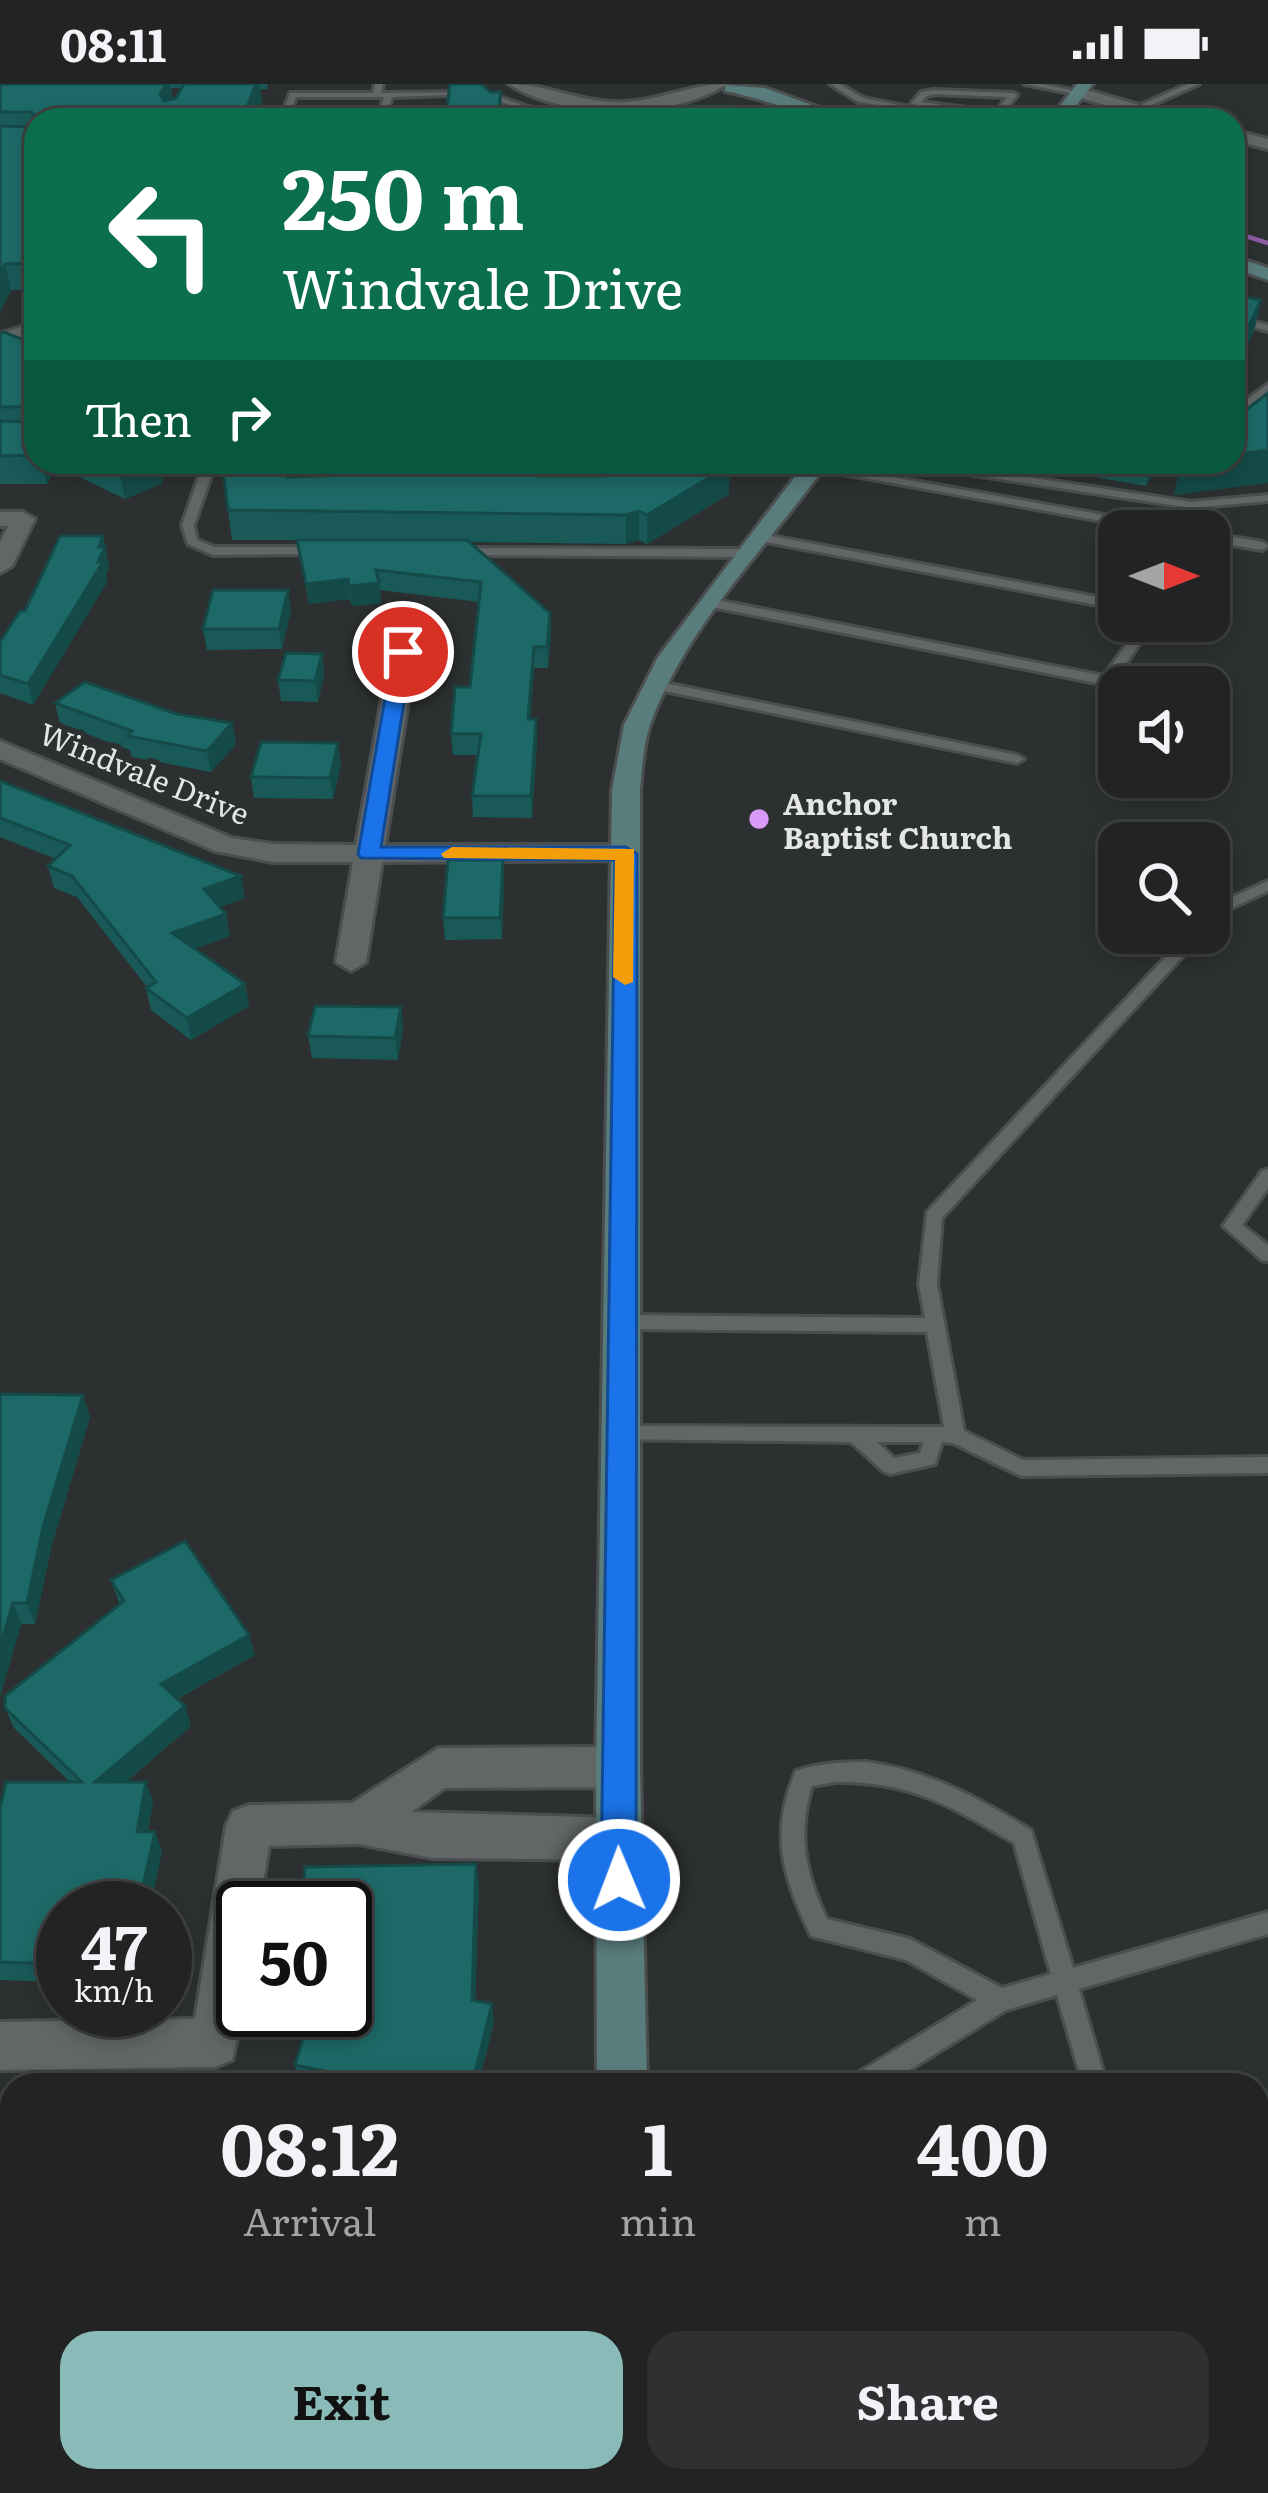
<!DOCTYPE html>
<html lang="en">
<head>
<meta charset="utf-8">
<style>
	:root { --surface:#222424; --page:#2e3031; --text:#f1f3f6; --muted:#a2a4a6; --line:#3f4141; --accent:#8bbbb9 }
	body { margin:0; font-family:Literata,serif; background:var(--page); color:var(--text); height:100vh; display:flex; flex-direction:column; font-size:45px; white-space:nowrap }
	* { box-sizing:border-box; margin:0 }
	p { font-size:39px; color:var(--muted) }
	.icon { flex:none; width:66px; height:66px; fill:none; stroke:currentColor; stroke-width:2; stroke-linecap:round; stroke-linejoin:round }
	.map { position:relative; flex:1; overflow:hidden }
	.drawer { position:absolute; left:0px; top:1989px; width:1269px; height:420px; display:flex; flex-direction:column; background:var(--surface); border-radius:36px 36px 0 0; box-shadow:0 6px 18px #0003,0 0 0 3px var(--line) }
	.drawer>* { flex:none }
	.guide { position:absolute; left:24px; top:24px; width:1221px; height:366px; border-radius:36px; box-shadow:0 6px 18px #0003,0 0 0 3px var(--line); background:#0b6e4f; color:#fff; overflow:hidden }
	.needle { width:78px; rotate:90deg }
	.buttons { position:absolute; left:1098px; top:426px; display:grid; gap:24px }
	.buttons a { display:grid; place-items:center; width:132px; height:132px; border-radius:24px; background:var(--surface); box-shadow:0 6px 18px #0003,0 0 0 3px var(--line); font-size:60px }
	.speed { position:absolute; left:36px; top:1797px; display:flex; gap:24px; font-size:60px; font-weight:700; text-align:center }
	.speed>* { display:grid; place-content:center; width:156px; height:156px; border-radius:50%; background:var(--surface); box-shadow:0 6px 18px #0003,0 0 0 3px var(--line); line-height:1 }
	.speed small { font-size:30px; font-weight:400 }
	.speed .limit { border:6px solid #111; border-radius:18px; background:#fff; color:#111 }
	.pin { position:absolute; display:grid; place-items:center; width:102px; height:102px; color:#fff; margin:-51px; border:6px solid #fff; border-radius:50%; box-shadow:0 3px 12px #0007 }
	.me { position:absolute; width:132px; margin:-66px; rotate:359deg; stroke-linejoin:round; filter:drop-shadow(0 0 9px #0008) }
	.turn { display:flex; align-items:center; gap:42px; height:252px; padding:0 60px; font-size:54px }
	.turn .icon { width:156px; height:156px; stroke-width:2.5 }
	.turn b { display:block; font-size:84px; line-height:102px }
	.then { display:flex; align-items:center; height:114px; padding:0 60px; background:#0003; gap:24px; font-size:45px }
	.eta { display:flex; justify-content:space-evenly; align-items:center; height:204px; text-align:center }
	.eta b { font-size:72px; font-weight:700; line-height:84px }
	.button { display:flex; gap:24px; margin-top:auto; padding:24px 60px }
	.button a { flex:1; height:138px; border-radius:36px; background:var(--accent); color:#111; font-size:48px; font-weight:700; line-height:138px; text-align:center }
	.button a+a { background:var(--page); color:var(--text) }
	.status { display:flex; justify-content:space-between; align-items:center; height:84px; padding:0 60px; background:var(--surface); direction:ltr }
	.status svg { height:33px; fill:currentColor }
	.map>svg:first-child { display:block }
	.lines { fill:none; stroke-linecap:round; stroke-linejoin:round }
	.stream { stroke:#8c5ba3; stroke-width:4.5 }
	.lane-casing { stroke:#4b4e4e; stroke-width:6 }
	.street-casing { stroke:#4b4e4e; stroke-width:6 }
	.secondary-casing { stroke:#4b4e4e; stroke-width:6 }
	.lane { fill:#636666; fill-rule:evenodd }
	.street { fill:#636666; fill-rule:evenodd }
	.secondary { fill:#597c7c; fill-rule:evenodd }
	.wall { fill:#195a59; fill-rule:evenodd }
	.shaded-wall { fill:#144a48 }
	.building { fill:#1d6967; stroke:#144a48; stroke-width:3 }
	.route { fill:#1a73e8; stroke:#114b97; stroke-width:3 }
	.slow { fill:#f59e0b }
	.poi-dot { fill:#d99af7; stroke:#2d3030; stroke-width:4.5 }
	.labels { text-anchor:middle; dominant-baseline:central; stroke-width:12; stroke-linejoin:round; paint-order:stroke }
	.far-street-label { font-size:30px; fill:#e4e6e6; stroke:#2d3030 }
	.far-poi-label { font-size:30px; font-weight:bold; fill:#e4e6e6; stroke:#2d3030; text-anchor:start }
</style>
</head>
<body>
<div class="status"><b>08:11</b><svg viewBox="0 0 49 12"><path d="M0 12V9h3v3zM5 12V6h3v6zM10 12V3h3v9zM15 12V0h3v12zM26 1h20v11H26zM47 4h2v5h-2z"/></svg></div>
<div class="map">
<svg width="1268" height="2409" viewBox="0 0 1268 2409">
	<rect width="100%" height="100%" fill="#2d3030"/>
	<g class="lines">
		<polyline class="stream" points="1233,148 1268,159"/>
		<g class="lane-casing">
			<g id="lane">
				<polygon points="375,0 383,0 381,9 473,8 477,10 392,13 385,36 377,36 384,13 296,13 288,36 280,36 290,9 373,9"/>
				<polygon points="830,0 840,0 863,14 930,27 926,29 858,18"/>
				<polygon points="1024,0 1042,0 1084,9 1080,11"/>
				<polygon points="1188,0 1199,0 1136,28 1129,26"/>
				<polygon points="476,5 564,35 592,34 596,36 553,36 476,9"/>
				<path d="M 934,6 L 1013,9 L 1017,11 L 999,36 L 911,20 L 921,8 ZM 934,10 L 1007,13 L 996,28 L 921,18 L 927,12 Z"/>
				<polygon points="716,25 744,36 732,36 715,30 668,36"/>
				<polygon points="1233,232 1268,241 1268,247 1233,238"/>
				<polygon points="1268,300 1268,308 1233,334 1233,326"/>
				<polygon points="204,378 216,378 194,441 197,456 215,463 318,463 324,467 322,470 213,471 188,460 182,441"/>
				<polygon points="902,378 930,378 1191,418 1268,411 1268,417 1191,424 908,381"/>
				<polygon points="814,379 1176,444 1182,447 1157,447 810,384 810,380"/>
				<polygon points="1209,449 1262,458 1268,462 1262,466 1209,457"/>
				<polygon points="760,450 1119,517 1119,525 756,456 754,454"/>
				<polygon points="459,464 750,465 756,469 750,473 455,471 455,465"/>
				<polygon points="711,515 1104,592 1143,537 1155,537 1112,600 1107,601 707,522 705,519"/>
				<polygon points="655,597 1017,671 1024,675 1017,679 650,604 649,601"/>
				<polygon points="1268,797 1268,807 1223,828 1214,838 1209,840 1209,826 1213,822"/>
				<path d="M 1188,849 L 1204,849 L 942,1134 L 937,1200 L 964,1347 L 1023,1376 L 1268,1373 L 1268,1389 L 1021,1392 L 953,1359 L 942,1358 L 935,1380 L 890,1390 L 883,1387 L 851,1358 L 614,1355 L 611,1350 L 614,1345 L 621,1342 L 944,1343 L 927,1248 L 622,1245 L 616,1243 L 613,1238 L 616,1233 L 622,1231 L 925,1234 L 919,1200 L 927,1128 ZM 877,1358 L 923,1358 L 920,1369 L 894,1374 Z"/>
				<polygon points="1268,1085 1268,1104 1242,1141 1268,1161 1268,1177 1262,1176 1223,1142 1262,1087"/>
				<path d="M 866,1678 C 928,1686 978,1714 1031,1746 L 1073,1884 L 1268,1828 L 1268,1850 L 1079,1905 L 1107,2001 L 1083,2001 L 1057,1911 L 1006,1926 L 885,2001 L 850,2001 L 853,1992 L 977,1916 L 906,1876 L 811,1852 C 783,1793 769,1749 796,1687 C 819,1679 842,1678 866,1678 ZM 836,1698 C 911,1697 951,1722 1014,1759 L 1051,1890 L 1002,1904 L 910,1855 L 827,1835 C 805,1790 797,1750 812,1702 Z"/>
				<polygon points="1198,2397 1226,2397 1228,2409 1200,2409"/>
			</g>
		</g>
		<g class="street-casing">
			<g id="street">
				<path d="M 509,0 C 545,0 577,17 613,18 C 653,20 688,0 727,0 C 673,36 563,36 509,0 Z"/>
				<polygon points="1080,4 1180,33 1182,36 1156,36 1074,12 1074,6"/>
				<polygon points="1233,46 1268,55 1268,65 1233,56"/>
				<polygon points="36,238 36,251 0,263 0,250"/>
				<polygon points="352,378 563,385 568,378 590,378 577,397 569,399 360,394 349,387"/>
				<polygon points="0,428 23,428 35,435 12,482 0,489 0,458 8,442 0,442"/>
				<polygon points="391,549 416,568 385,761 626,761 636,764 640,770 636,776 382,778 366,878 351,887 336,878 353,778 273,778 215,767 0,675 0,657 232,754 273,760 356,761 390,570 378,557"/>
				<polygon points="618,1663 634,1669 640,1683 634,1697 618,1703 445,1704 411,1728 618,1734 634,1740 641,1755 634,1770 618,1776 432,1774 359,1760 269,1762 259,1824 243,1824 244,1926 232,1976 215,1983 0,1986 0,1938 195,1935 226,1742 233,1727 249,1721 352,1719 438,1664"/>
			</g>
		</g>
		<g class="secondary-casing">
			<g id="secondary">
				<polygon points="1077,0 1093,0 1065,36 1049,36"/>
				<path d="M 725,1 L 765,4 L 853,36 C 810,36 768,15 725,7 Z"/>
				<polygon points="1233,172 1268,184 1268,196 1233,184"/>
				<path d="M 806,378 L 828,378 C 768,463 686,541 650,641 C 643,662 642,685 640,706 L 640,1683 L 647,2001 L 597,2001 L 596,1683 L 612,706 L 624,641 L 658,573 Z"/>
				<rect x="607" y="2397" width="56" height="12"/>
			</g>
		</g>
		<use href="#lane" class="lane"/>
		<use href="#street" class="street"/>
		<use href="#secondary" class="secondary"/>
	</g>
	<g class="wall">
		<path d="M 0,0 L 268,0 L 267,5 L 260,5 L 262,17 L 255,36 L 36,36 L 36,206 L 11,206 L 0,228 ZM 171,4 L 182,4 L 176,14 L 172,15 Z"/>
		<polygon points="490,8 501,8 501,36 446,36 446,31"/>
		<polygon points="36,235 36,378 159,378 163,399 125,415 55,381 47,400 0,400 0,249 31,259"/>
		<polygon points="306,378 301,392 414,389 449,378 450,384 729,410 647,460 639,456 626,460 469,458 550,529 551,550 548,584 534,584 530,635 536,635 537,656 532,734 473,733 472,712 478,671 453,671 451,650 470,603 479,518 380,506 381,519 352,522 350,515 309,520 297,456 232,456 228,426"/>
		<polygon points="957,378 999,378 995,383"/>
		<polygon points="1006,378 1158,378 1146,402"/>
		<polygon points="103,452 109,483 106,490 107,498 33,621 0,609 0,558 25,527"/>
		<polygon points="291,526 282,565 207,566 203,545"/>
		<polygon points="322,570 324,590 318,618 281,617 278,596"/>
		<polygon points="55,619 232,639 236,660 211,688 132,673 130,666 60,640"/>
		<polygon points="341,680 333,715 254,714 251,693"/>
		<polygon points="0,697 245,814 219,823 230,852 194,865 245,900 249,922 191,956 151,926 146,904 147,903 77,813 54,804 48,782 56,775 0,753"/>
		<polygon points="503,776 504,797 502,855 445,856 443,834"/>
		<polygon points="401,923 403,945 398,976 312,974 308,952"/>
		<polygon points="0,1310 90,1333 51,1464 35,1540 21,1540 0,1613"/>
		<polygon points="111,1496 249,1551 255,1571 177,1615 185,1622 191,1642 126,1698 153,1717 148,1748 155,1748 162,1767 150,1824 63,1824 63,1898 0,1896 0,1724 70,1698 14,1644 5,1624 120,1521"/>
		<polygon points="479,1799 475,1916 494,1938 478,2001 314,2001 300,1998 295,1981 345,1824 304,1824 302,1816"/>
		<polygon points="0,2036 9,2044 12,2044 12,2219 0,2219"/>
	</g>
	<g class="shaded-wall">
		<polygon points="166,0 170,0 173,17 164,34 160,10"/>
		<polygon points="256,0 260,0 262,17 255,36 242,36"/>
		<polygon points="501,8 502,31 501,36 497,36"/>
		<polygon points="5,180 11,206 0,228 0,189"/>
		<polygon points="1261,216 1254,248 1233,292 1233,260"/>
		<polygon points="1268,366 1268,399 1174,411 1181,378 1233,378 1233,371"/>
		<polygon points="42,378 54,378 47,400"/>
		<polygon points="139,378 159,378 163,399 125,415 119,386"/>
		<polygon points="293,378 306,378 292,422 288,393"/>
		<polygon points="1151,378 1158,378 1146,402"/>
		<polygon points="730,381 729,410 647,460 647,431"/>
		<polygon points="639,427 639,456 626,460 626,431"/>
		<polygon points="103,452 109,483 106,490 107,498 33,621 28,600"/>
		<polygon points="348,495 350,515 309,520 306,500"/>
		<polygon points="379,499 381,519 352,522 349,502"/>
		<polygon points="288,506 291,526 282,565 279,545"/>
		<polygon points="550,529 551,550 548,584 547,563"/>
		<polygon points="534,563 534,584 529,656 528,635"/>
		<polygon points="322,570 324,590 318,618 315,597"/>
		<polygon points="536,635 537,656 532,734 531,712"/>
		<polygon points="232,639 236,660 211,688 207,667"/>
		<polygon points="338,659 341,680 333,715 330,694"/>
		<polygon points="503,776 504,797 502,855 500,834"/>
		<polygon points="241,792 245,814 209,827 204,805"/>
		<polygon points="226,830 230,852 177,871 172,849"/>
		<polygon points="245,900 249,922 191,956 187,934"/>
		<polygon points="401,923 403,945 398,976 395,954"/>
		<polygon points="83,1311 90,1333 51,1464 35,1540 27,1519 43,1443"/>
		<polygon points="13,1519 21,1540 0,1613 0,1562"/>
		<polygon points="249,1551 255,1571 167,1620 161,1600"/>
		<polygon points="185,1622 191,1642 103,1717 95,1698"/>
		<polygon points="146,1698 153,1717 145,1767 137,1748"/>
		<polygon points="155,1748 162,1767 150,1824 138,1824"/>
		<polygon points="476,1780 479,1799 475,1934 472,1916"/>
		<polygon points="492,1920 494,1938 478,2001 472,2001"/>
	</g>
	<g class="building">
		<polygon points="0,0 166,0 160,10 164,17 176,14 184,0 256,0 242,36 36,36 36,179 5,180 0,189 0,42 31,43 36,33 31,28 0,28"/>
		<polygon points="450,0 481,0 490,8 501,8 497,35 446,31"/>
		<polygon points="689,22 733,22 744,30 754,30 755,36 688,36"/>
		<polygon points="1233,211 1261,216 1241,259 1233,260"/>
		<polygon points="36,235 36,371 0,372 0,337 30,338 34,328 30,323 0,323 0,249 4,248 31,259 32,237"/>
		<polygon points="1268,309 1268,366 1233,371 1233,336"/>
		<polygon points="102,378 139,378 119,386"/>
		<polygon points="222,378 293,378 288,393 414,389 416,378 449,378 448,384 540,385 539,392 603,392 620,378 730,378 730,381 647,431 639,427 626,431 228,426"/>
		<polygon points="60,452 103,452 99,463 105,463 98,478 103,478 28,600 0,591 0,558 20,527 25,527"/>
		<polygon points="297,456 467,456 550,529 547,563 534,563 528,635 536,635 531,712 472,712 481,650 451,650 455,603 470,603 481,498 376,486 379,499 349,502 348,495 306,500"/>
		<polygon points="213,506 288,506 279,545 203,545"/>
		<polygon points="286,569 322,570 315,597 278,596"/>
		<polygon points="85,598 177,630 232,639 207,667 128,652 132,647 55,619"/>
		<polygon points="261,658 338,659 330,694 251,693"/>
		<polygon points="0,697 241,792 204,805 226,830 172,849 245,900 187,934 146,904 156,898 72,792 48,782 70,761 0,734"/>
		<polygon points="448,776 503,776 500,834 443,834"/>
		<polygon points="315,922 401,923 395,954 308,952"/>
		<polygon points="0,1310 83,1311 43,1443 27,1519 13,1519 0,1562"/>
		<polygon points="185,1457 249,1551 161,1600 185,1622 95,1698 146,1698 137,1748 155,1748 138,1824 63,1824 63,1880 0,1878 0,1724 6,1698 82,1698 5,1624 5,1612 124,1517 111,1496"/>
		<polygon points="476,1780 472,1916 492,1920 472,2001 395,2001 295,1981 312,1926 345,1926 345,1824 317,1824 317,1815 302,1816 305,1783"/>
		<polygon points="0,2036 4,2036 2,2044 12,2044 12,2204 0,2204"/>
	</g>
	<polygon class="route" points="403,562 412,568 381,763 626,763 637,770 636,1796 631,1807 619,1812 606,1807 601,1796 615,776 361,774 358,770 393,568"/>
	<polygon class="slow" points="452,763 634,765 633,898 625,901 613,893 615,776 444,774 441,770"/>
	<circle class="poi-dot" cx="759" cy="735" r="12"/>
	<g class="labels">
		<g class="far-street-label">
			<text transform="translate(145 688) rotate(22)">Windvale Drive</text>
		</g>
		<g class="far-poi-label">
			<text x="783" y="718">Anchor<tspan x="783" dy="34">Baptist Church</tspan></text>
		</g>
	</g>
</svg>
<div class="buttons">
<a><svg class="needle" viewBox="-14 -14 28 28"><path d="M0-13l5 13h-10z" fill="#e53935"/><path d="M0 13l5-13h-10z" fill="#a2a4a6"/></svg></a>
<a><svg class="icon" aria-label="sound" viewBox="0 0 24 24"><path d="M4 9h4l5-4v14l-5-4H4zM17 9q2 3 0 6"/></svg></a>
<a><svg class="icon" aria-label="search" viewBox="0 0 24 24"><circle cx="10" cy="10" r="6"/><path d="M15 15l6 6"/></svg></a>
</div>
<div class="speed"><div>47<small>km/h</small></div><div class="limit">50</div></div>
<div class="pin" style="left:403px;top:568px;background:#d93025"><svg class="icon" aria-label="arrive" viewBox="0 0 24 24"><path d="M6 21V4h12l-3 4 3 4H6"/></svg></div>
<svg class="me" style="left:619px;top:1796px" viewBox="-20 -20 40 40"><circle r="17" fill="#1a73e8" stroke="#fff" stroke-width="3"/><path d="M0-11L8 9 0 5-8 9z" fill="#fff"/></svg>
<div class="guide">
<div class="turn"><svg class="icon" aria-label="left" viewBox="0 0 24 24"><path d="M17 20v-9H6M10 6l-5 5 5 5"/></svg><div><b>250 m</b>Windvale Drive</div></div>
<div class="then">Then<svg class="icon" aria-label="right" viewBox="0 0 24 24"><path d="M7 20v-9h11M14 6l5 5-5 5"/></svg></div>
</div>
<section class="drawer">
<div class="eta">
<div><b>08:12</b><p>Arrival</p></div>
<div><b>1</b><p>min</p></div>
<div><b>400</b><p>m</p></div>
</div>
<div class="button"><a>Exit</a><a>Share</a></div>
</section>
</div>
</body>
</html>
